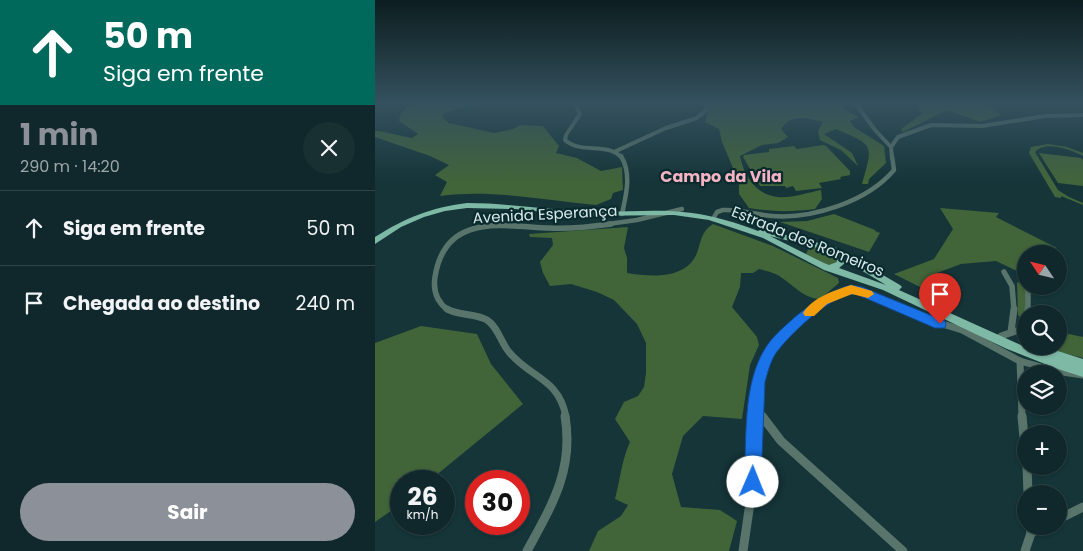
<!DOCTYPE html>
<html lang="pt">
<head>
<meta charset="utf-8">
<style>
	:root { --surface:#10282b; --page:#193033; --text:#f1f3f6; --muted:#9ca6a9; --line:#304447; --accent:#8c9099 }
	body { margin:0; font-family:Poppins,sans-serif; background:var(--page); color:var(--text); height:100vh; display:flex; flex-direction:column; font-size:19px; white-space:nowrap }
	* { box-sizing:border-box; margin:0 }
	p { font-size:16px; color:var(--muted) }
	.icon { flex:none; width:28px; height:28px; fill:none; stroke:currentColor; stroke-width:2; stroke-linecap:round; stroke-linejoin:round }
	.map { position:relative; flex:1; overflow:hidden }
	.details { display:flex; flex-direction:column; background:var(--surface); width:375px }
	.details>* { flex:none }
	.hud { background:#00695c; color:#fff; overflow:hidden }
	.needle { width:32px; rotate:305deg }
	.controls { position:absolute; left:642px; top:245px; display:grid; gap:10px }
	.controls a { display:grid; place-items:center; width:50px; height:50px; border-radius:50%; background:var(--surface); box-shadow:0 1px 4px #0004,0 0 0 1px var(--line); font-size:25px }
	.speed { position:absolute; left:15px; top:470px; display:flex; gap:10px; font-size:25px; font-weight:700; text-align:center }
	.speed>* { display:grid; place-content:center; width:65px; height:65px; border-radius:50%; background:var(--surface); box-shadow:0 1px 4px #0004,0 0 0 1px var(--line); line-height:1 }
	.speed small { font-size:12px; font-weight:400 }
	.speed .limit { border:8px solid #d22; background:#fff; color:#111 }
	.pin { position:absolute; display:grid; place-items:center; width:42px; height:42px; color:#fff; margin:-51px -21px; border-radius:50% 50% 50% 0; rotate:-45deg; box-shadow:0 0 5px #0007 }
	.pin .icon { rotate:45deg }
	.me { position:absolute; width:55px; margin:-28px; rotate:1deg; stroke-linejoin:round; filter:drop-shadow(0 0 4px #0008) }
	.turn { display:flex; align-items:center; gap:18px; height:105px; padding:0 20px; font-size:22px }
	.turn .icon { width:65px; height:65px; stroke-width:2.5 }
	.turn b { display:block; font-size:35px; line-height:42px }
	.round { display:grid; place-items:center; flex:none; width:52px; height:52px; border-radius:26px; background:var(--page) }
	.overview { display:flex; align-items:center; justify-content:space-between; height:85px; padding:0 20px }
	h1 { font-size:30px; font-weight:700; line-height:38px; color:var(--accent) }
	.action { display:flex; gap:10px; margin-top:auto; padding:10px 20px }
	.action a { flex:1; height:58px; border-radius:30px; background:var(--accent); color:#fff; font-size:20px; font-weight:700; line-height:58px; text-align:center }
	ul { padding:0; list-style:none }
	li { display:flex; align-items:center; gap:15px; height:75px; padding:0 20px; border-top:1px solid var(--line) }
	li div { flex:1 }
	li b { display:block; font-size:19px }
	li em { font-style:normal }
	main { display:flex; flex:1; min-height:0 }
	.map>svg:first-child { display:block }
	.green { fill:#42653b }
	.forest { fill:#416439 }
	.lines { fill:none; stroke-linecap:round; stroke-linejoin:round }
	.street-far4 { stroke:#59756b; stroke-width:4 }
	.street-far3 { stroke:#59756b; stroke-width:4.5 }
	.street-far2 { stroke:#59756b; stroke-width:5.5 }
	.street-far1 { stroke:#59756b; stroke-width:7 }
	.street { stroke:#59756b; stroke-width:9 }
	.primary { fill:#7eb9a6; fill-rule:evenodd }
	.route { fill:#1a73e8; stroke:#114b97 }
	.slow { fill:#f59e0b }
	.labels { text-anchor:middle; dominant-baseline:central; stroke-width:4.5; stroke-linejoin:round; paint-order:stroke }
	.street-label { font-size:15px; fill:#d8e9eb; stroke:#0a2b2e }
	.far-district-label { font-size:16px; font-weight:bold; fill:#f5b3c3; stroke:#0a2b2e }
</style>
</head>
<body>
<main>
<section class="details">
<div class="hud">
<div class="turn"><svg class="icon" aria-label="ahead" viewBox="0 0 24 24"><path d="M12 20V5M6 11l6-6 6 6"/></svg><div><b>50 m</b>Siga em frente</div></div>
</div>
<div class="overview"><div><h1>1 min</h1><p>290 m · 14:20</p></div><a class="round"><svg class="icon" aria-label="close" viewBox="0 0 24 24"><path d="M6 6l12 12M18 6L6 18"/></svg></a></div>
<ul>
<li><svg class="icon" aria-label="ahead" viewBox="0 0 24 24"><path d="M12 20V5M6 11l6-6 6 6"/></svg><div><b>Siga em frente</b></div><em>50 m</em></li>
<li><svg class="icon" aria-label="arrive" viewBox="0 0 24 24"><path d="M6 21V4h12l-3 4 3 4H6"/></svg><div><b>Chegada ao destino</b></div><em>240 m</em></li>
</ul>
<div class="action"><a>Sair</a></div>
</section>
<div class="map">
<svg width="708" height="551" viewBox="0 0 708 551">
	<rect width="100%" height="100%" fill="#153539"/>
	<g class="green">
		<path d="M 673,144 L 692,147 L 708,153 L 708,156 C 696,150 671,140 660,152 L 683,190 L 694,197 L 708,203 L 708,205 L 686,196 L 686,198 L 680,197 L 654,153 L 656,147 Z"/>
		<polygon points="448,145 451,146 475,171 475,175 465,177 466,179 444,183 447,188 421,191 418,186 411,188 410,186 385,186 368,157 369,155 394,152 394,149 419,146 422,149"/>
		<polygon points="664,153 706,158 708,160 708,186 683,183"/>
		<polygon points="459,214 500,230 500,231 505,233 494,252 405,222 432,221"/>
		<path d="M 434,247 C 444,246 455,251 463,257 L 463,265 L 452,265 L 431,254 Z"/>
		<polygon points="642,282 651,285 651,325 643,315"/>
	</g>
	<g class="forest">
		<path d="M 38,104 L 100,104 L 69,113 L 67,117 L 74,123 L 119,133 L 138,129 L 145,125 L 168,126 L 184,146 L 181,153 L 202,158 L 226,171 L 247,167 L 248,190 L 238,193 L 236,199 L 221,205 C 170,200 116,189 65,196 L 72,182 L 60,175 L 74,165 L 55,156 L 0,137 L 0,131 L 4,131 L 37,138 L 43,134 L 24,121 C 25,112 30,106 38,104 Z"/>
		<path d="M 335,104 L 467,104 L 469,109 L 484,117 L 475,121 L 479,127 L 509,146 L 511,163 L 494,179 L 493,184 L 487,184 C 498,144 500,146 461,129 L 449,134 L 477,153 L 483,166 L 466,150 L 445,140 L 443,131 L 448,122 C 430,118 418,113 406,129 L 413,137 L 403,143 L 387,145 L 365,156 C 369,176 381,195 403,197 C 414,199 435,192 446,190 L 447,199 L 440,209 C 417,212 397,212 374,208 L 364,194 L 364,182 L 347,142 L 344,129 L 330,122 Z"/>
		<polygon points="545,104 614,104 626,115 605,122 572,110 528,132 526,129 548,113 543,109"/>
		<path d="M 565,208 L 624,213 L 621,217 L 682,248 C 665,250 659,249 647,259 L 650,275 L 621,261 L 586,264 L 562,273 L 561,295 L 519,274 L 559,259 L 578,229 Z"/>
		<path d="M 338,224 L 398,246 L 463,278 L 464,283 L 445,299 C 428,298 421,287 407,278 C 401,273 392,271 384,269 L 378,273 L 366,273 L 365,287 L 357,307 L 382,337 L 384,345 L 375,365 L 367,419 L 328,416 L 308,436 L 297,474 L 306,507 L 345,510 L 362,521 L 354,551 L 214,551 L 223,531 L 246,516 L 253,505 L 240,499 C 245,480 247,459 255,442 L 240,419 L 249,402 L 263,396 L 269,387 L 271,373 L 271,343 L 262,324 L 239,300 L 222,292 L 196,284 L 175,286 L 168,273 L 165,262 L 178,245 L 177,238 L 155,237 L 154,234 L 253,227 L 249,248 L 252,258 L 252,273 C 276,277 314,280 323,250 C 326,239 328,230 338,224 Z"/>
		<polygon points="46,326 102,334 116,364 148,404 54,481 26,481 26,504 0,522 0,343"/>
		<polygon points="684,332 708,337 708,358 680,351 679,346 684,346"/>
	</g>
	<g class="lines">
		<g class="street-far4">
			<path d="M 200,104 L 205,114 L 191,135 L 190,140 C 207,155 232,141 247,158"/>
			<polyline points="481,104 500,130 516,147 517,158"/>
			<polyline points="516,147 523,137 556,125 607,126 670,116 708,115"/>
			<polyline points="241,151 291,128 322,118 331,110 333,104"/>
		</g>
		<g class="street-far3">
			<path d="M 246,156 C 257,174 251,195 247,214"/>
			<path d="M 338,219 L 342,212 L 348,210 C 365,209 381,215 397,216 C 437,219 492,202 519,170 L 517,156"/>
			<polyline points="226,225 262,220 307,209"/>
		</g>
		<g class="street-far2">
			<polyline points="629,272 637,286 639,310"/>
			<polyline points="653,286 653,310"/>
			<path d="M 73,310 C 62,302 58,290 60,277 C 70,213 126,226 174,228 C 195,229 215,227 236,224"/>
			<path d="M 437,310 C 480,280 486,292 529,310"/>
		</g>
		<g class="street-far1">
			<path d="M 72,309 C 84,316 100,313 112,320 C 123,327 126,343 134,352 C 155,378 184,378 191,417"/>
			<polyline points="526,309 548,318 587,330 645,361 680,371 708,375"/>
			<polyline points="653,309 653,314"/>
			<polyline points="636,332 639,309"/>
			<polyline points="626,336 641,331 651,334"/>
			<polyline points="645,361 647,417"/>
			<polyline points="381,417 382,404"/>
			<path d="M 387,417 C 365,375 408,331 439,309"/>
		</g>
		<g class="street">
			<polyline points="387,416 406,441 528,551"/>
			<polyline points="647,416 651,460"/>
			<polyline points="652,466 653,494"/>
			<polyline points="684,519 708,507"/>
			<polyline points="656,533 669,526"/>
			<path d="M 152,551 C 177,505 199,470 190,416"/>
			<polyline points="368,551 376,496 381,416"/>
			<polyline points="650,551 656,533 655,526"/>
		</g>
		<path class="primary" d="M 92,203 C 132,203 171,210 210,211 C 246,213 282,208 317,213 C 340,216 362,223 383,231 L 387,229 L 460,247 L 525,285 L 527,287 L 524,290 L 648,346 L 651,342 L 651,346 L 667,346 L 708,359 L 708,377 L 680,368 L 632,349 L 508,290 L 449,270 L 388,238 L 334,220 L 299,215 L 209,216 L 140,209 L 92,208 L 70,211 L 49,217 L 26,227 L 0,244 L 0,237 C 32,217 55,208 92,203 ZM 395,236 L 454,251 L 459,254 L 462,262 L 454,265 L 449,263 ZM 469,260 L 511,285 L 464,268 L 470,263 Z"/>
	</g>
	<linearGradient id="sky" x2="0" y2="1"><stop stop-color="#0c1d1f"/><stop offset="0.57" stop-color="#35515f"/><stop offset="1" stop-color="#35515f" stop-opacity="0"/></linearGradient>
	<rect width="708" height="181" fill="url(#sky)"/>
	<path class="route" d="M 476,285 L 487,287 L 570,321 L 571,324 L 570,328 L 560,328 L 481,294 C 458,292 414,335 401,353 C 395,362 393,372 390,382 L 386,482 L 384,488 L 378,490 L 371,488 L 369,482 C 372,438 367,384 391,347 C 398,336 410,326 420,317 C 439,302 452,292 476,285 Z"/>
	<path class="slow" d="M 476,285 L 497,291 L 499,294 L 493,298 L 477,294 L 452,304 L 439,316 L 430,316 L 428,313 C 437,298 460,290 476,285 Z"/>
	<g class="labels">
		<g class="street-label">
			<text transform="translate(170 214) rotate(-3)">Avenida Esperança</text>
			<text transform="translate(433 241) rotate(22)">Estrada dos Romeiros</text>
		</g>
		<g class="far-district-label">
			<text x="346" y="176">Campo da Vila</text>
		</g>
	</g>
</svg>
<div class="controls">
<a><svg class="needle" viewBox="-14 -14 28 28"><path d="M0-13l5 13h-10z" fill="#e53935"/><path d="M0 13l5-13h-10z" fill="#9ca6a9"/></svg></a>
<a><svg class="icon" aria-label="search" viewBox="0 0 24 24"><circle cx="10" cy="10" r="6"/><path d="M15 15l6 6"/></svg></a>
<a><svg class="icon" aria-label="layers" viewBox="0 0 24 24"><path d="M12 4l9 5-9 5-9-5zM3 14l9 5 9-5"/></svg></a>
<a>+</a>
<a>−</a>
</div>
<div class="speed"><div>26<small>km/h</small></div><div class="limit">30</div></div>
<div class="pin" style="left:565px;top:324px;background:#d93025"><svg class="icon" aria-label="arrive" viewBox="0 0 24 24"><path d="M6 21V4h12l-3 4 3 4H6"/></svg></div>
<svg class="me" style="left:378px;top:482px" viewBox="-20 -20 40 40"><circle r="19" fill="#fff"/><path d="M0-13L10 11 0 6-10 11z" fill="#1a73e8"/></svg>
</div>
</main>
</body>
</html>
